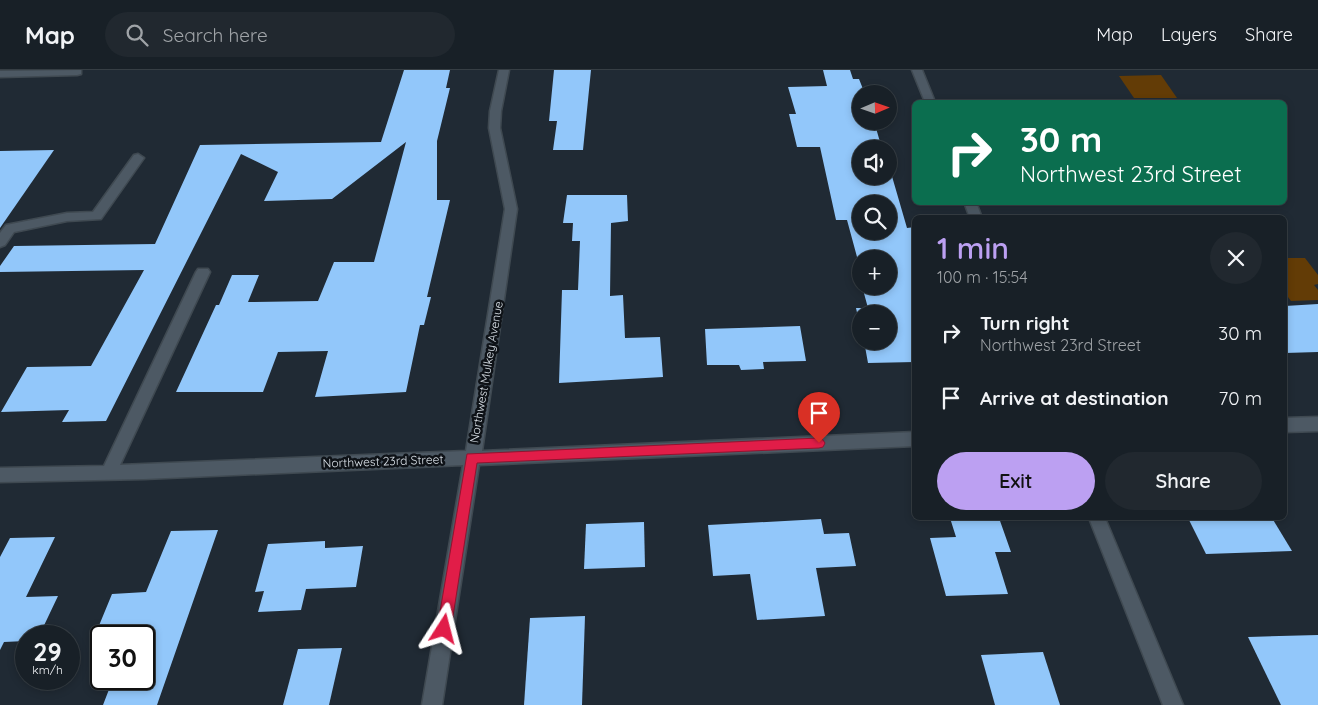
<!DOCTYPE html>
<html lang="en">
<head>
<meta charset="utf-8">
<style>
	:root { --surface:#182027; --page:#21282f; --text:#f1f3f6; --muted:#9fa3a7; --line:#363e44; --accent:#bca0f2 }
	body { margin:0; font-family:Quicksand,sans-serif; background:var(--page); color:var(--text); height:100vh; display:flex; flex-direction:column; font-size:19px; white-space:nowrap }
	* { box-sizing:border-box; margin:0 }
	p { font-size:16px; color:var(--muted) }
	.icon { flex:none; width:28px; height:28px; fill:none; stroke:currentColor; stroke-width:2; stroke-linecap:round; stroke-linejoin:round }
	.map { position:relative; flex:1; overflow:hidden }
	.details { position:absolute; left:912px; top:145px; width:375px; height:305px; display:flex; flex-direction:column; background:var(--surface); border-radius:8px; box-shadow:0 2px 8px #0003,0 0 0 1px var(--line) }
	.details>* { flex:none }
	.banner { position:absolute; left:912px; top:30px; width:375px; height:105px; border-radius:8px; box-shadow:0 2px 8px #0003,0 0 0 1px var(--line); background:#0b6e4f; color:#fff; overflow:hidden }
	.needle { width:32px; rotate:88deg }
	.fabs { position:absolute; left:852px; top:15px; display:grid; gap:10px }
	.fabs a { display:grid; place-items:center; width:45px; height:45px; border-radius:50%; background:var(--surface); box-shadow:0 2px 8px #0003,0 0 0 1px var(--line); font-size:25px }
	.speed { position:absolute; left:15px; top:555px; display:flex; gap:10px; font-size:25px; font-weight:700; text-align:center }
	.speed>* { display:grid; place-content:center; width:65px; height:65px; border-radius:50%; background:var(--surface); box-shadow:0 2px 8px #0003,0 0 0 1px var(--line); line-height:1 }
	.speed small { font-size:12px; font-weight:400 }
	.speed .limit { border:2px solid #111; border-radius:8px; background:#fff; color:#111 }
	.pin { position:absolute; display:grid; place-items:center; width:42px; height:42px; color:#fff; margin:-51px -21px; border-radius:50% 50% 50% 0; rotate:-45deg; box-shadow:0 0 5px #0007 }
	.pin .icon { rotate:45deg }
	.me { position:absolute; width:55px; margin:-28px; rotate:9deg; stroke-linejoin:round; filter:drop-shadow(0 0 4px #0008) }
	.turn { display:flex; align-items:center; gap:18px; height:105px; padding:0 25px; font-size:22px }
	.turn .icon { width:65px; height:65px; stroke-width:2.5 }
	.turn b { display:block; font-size:35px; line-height:42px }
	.round { display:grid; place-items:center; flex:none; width:52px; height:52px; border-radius:26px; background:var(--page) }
	.overview { display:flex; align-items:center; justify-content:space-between; height:85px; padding:0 25px }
	h1 { font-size:30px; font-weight:600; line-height:38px; color:var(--accent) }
	.primary-button { display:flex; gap:10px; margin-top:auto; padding:10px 25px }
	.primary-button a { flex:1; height:58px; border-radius:30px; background:var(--accent); color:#111; font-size:20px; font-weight:600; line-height:58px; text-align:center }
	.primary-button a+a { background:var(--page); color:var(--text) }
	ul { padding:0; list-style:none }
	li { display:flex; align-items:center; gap:15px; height:65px; padding:0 25px }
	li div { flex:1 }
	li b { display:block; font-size:19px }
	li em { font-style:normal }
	header { display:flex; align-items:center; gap:30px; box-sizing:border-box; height:70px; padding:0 25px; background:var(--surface); border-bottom:1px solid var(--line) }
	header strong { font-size:24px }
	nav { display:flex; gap:28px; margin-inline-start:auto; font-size:18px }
	.search { width:350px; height:45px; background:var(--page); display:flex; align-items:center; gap:12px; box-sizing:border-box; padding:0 18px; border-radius:28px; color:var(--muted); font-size:19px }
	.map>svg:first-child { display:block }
	.green { fill:#633c06 }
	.building { fill:#92c7fa; fill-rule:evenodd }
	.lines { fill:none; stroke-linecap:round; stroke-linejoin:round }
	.minor-casing { stroke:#3f4951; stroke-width:3 }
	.minor { fill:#4d5964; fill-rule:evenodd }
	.route { fill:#e11d48; stroke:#92132f }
	.labels { text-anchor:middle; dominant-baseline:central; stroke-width:5; stroke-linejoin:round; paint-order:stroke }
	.street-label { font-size:12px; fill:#dae1e8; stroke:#0e1217 }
</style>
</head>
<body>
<header>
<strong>Map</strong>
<div class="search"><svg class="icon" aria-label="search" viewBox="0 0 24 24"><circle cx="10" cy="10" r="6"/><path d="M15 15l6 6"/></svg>Search here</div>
<nav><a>Map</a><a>Layers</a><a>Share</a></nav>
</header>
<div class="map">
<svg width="1318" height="635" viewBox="0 0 1318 635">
	<rect width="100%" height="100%" fill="#202a34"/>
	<g class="green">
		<polygon points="1161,5 1177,28 1134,28 1119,6"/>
		<polygon points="1285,188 1305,188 1318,205 1318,214 1314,215 1318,220 1318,230 1291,231 1285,223"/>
	</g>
	<g class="building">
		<polygon points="404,0 450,0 446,18 450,18 437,71 437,130 450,130 427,227 431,227 424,255 420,255 406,322 315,327 328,281 278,282 263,322 176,322 216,235 219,235 232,205 259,205 248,232 318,231 334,192 374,192 406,72 332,129 264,131 278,102 241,84 106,351 62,352 69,340 1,342 27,297 91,296 144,200 0,202 0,196 14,176 155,174 200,75 381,72"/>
		<polygon points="554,0 591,0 583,80 553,80 557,51 549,51"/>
		<path d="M 823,0 L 850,0 L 853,9 L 859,9 L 865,24 L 861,24 L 861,51 L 874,51 L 882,79 L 861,79 L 861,106 L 889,106 L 889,96 L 907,158 L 915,157 L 915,292 L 868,293 L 864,271 L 889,271 L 889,244 L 861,244 L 861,261 L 856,238 L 868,238 L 862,216 L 889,216 L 889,189 L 861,189 L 861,211 L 858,198 L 860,198 L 847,150 L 836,150 L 820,77 L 797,77 L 789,44 L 796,44 L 788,17 L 827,16 ZM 861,134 L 889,134 L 889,161 L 861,161 Z"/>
		<polygon points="54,80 0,158 0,81"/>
		<polygon points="567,125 627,125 628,151 611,153 610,226 623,225 625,268 660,267 663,307 559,313 562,220 578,220 580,171 572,171 573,153 563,153"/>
		<polygon points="1318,234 1318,282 1285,283 1285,236"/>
		<polygon points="800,256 806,291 763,292 764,299 741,300 739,295 707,295 705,259"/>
		<polygon points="950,448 999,448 1011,482 995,482 1008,524 946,526 930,468 956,467"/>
		<polygon points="1188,448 1272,448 1292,481 1206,484"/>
		<polygon points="821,449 824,464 849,463 856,496 816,498 825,546 757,550 750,504 713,506 708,455"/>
		<polygon points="644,452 645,497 584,499 586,454"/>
		<polygon points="218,460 157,635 103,635 113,609 144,609 144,566 101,566 101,575 91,575 112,524 146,522 171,461"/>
		<polygon points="55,467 26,527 58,526 39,566 26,566 26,571 4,572 0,580 0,487 10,468"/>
		<polygon points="325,471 325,478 363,476 356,517 306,519 301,540 258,542 264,521 255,522 268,474"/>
		<polygon points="585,546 582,635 524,635 530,548"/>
		<polygon points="1318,565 1318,635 1281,635 1248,567"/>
		<polygon points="342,578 329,635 283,635 298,579"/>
		<polygon points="1043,582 1060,635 995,635 981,585"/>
	</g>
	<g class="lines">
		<g class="minor-casing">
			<g id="minor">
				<polygon points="81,0 81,4 77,5 0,7 0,1"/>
				<polygon points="499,0 509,0 501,41 500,58 517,139 482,381 915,362 915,376 479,395 442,635 422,635 463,395 144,409 0,412 0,398 104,396 196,202 198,199 208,199 210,202 120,395 466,381 505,139 489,58 490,41"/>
				<polygon points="912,0 922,0 935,32 925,32"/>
				<polygon points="138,84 144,88 101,149 67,151 14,162 5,175 0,177 0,163 6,155 67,143 93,142 134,85"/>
				<polygon points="964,132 976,132 982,148 970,148"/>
				<polygon points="1318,347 1318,361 1285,362 1285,348"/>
				<polygon points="1089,448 1105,448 1183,635 1163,635"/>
			</g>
		</g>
		<use href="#minor" class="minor"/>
	</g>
	<polygon class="route" points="819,368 823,370 825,373 823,377 819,378 477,393 451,559 449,564 444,566 439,564 437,559 467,384"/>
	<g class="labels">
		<g class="street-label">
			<text transform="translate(486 302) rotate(-80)">Northwest Mulkey Avenue</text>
			<text transform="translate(383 391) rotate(-2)">Northwest 23rd Street</text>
		</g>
	</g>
</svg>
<div class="fabs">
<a><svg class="needle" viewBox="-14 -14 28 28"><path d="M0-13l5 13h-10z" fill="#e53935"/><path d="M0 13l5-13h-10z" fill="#9fa3a7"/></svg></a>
<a><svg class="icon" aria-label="sound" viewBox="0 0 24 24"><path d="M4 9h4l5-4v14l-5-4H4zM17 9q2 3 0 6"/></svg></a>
<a><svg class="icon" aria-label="search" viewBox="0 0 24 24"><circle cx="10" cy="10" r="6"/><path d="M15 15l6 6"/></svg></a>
<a>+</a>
<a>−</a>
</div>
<div class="speed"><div>29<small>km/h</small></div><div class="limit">30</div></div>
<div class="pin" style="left:819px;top:373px;background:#d93025"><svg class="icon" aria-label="arrive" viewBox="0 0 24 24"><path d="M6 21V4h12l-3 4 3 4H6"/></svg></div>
<svg class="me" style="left:444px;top:559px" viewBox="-20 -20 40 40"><path d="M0-17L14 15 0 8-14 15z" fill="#e11d48" stroke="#fff" stroke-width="4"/></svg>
<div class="banner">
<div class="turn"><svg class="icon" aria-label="right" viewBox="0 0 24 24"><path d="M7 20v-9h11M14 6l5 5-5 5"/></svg><div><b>30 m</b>Northwest 23rd Street</div></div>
</div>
<section class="details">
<div class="overview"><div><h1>1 min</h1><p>100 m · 15:54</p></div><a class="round"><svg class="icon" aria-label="close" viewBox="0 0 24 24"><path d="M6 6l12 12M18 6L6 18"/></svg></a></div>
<ul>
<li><svg class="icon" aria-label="right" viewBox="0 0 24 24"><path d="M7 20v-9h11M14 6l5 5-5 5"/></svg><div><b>Turn right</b><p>Northwest 23rd Street</p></div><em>30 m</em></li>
<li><svg class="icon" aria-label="arrive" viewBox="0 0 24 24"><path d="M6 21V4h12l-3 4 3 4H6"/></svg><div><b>Arrive at destination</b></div><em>70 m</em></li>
</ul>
<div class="primary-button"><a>Exit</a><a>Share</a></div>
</section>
</div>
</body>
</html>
